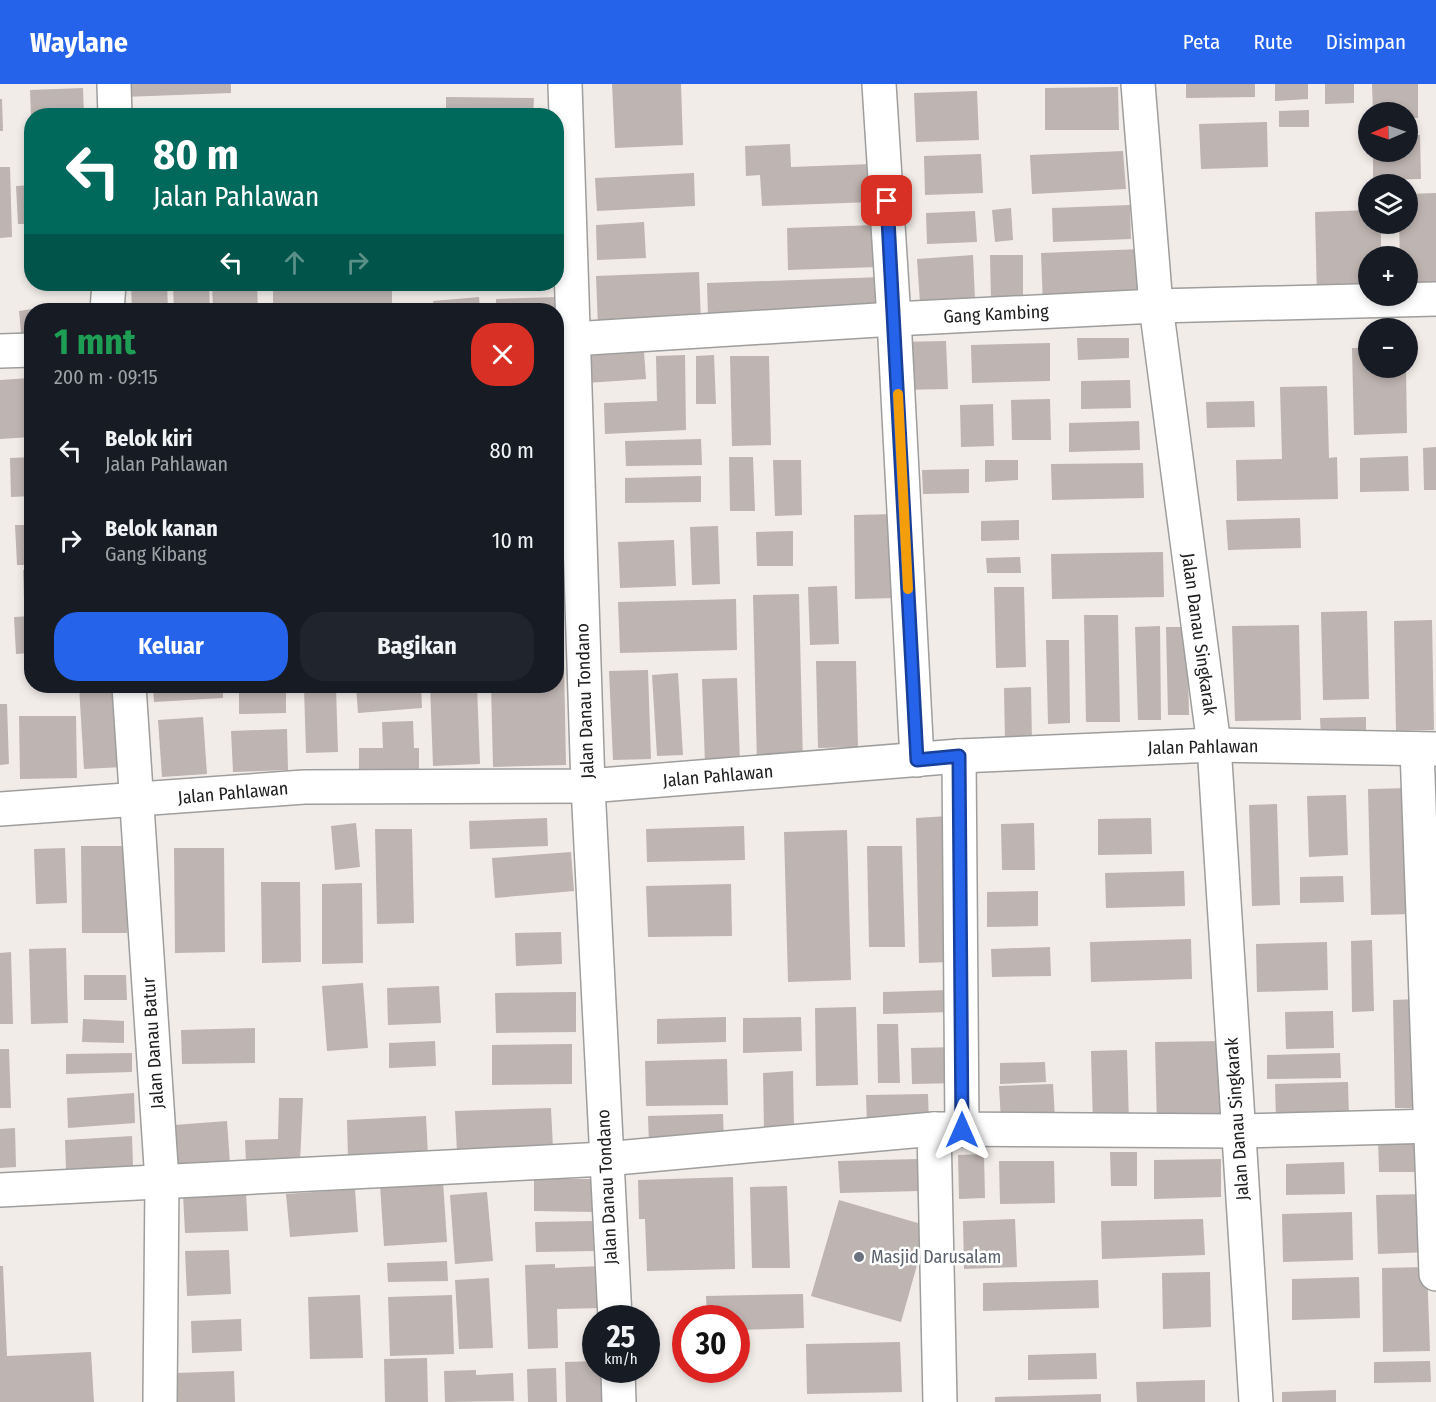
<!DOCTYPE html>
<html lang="id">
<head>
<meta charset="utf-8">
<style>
	:root { --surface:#171b24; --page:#20242c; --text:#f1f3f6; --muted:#9ea1a6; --accent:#2563eb }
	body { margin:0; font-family:"Fira Sans Condensed",sans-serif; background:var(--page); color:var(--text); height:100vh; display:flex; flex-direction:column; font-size:22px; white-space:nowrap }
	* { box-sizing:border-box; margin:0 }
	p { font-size:20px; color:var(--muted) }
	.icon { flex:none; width:33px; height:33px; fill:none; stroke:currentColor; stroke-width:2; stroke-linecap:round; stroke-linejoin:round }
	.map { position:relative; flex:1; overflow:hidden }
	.details { position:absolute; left:24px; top:219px; width:540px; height:390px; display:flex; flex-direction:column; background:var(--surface); border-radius:24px; box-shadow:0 3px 9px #0003 }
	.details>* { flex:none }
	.banner { position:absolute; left:24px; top:24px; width:540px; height:183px; border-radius:24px; box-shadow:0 3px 9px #0003; background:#00695c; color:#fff; overflow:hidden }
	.needle { width:39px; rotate:268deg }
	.buttons { position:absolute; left:1358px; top:18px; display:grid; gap:12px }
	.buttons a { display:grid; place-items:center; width:60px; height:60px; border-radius:50%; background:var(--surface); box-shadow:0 3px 9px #0003; font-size:30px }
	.speed { position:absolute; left:582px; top:1221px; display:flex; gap:12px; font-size:30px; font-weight:700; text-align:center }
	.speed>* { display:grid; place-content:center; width:78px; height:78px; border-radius:50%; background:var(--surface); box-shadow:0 3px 9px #0003; line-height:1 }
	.speed small { font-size:15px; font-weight:400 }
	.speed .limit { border:9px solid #d22; background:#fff; color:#111 }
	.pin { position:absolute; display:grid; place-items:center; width:51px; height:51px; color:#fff; margin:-26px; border-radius:12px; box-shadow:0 3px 9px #0006 }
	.me { position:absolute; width:66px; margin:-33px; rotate:0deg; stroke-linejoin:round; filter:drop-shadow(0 0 4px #0008) }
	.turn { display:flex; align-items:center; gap:21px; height:126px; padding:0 30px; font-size:27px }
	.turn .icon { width:78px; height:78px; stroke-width:2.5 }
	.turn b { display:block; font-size:42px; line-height:51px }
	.lanes { display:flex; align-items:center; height:57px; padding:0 30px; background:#0003; justify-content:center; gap:30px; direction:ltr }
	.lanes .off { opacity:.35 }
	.round { display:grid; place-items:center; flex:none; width:63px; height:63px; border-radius:24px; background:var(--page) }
	.summary { display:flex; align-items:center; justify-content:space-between; height:102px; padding:0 30px }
	h1 { font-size:36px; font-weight:700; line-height:45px; color:#1e9e55 }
	.button { display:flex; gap:12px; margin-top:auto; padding:12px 30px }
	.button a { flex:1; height:69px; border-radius:24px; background:var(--accent); color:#fff; font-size:24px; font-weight:700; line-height:69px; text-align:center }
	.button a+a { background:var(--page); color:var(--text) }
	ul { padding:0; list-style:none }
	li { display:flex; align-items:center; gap:18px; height:90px; padding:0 30px }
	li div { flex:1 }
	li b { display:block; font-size:22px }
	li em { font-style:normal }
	header { display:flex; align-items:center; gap:36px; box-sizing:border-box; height:84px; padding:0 30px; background:var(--accent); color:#fff }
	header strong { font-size:28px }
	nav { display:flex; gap:33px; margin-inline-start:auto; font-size:21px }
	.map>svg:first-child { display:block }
	.building { fill:#beb4b1 }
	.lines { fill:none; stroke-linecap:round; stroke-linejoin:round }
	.minor-casing { stroke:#9e9e9e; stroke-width:36 }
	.minor { stroke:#fff; stroke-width:33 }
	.route-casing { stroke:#184099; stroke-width:15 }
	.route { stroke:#2563eb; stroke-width:10 }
	.slow { stroke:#f59e0b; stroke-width:10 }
	.worship-dot { fill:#6b7280; stroke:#fff; stroke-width:2 }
	.labels { text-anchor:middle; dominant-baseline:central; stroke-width:5; stroke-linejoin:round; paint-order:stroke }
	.street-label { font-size:18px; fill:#212121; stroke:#fff }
	.worship-label { font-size:18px; fill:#5b616d; stroke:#fff; text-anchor:start }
</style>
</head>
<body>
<header>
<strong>Waylane</strong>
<nav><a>Peta</a><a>Rute</a><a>Disimpan</a></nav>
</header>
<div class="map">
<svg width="1436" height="1318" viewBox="0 0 1436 1318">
	<rect width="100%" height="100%" fill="#f1ece8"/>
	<g class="building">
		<polygon points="123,0 231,0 231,9 123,13"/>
		<polygon points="612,0 681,0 683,61 615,64"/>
		<polygon points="1186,0 1255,0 1255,13 1186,14"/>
		<polygon points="1275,0 1308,0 1308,15 1275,17"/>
		<polygon points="1325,0 1354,0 1354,19 1325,20"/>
		<polygon points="1372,0 1418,0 1418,34 1407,34 1407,28 1373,28"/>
		<polygon points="1118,3 1119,46 1045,46 1045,4"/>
		<polygon points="83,4 84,32 31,32 30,6"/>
		<polygon points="977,7 979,56 916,58 914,9"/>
		<polygon points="446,13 534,14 533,32 446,32"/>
		<polygon points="0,15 2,15 3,47 0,47"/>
		<polygon points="1309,26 1309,43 1279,43 1279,27"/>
		<polygon points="1267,38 1268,83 1201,85 1199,40"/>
		<polygon points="1407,51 1420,51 1421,95 1373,96 1373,68 1407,68"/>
		<polygon points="790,60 791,83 872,80 873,118 762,122 760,91 746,92 745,62"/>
		<polygon points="1123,67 1126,105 1032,110 1030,71"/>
		<polygon points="981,70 983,109 925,111 924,72"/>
		<polygon points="0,83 10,83 12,153 0,154"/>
		<polygon points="694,89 695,122 597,127 595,94"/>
		<polygon points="32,101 32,140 18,140 16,102"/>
		<polygon points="1436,109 1436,213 1407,212 1407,172 1400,172 1399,140 1407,140 1407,110"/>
		<polygon points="1130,121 1131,155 1053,158 1052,124"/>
		<polygon points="1011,124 1013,156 995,158 992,126"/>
		<polygon points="1368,126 1368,140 1381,140 1381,172 1368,172 1368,213 1317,214 1315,128"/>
		<polygon points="975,127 977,158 927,160 926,129"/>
		<polygon points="644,138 646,174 597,176 596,141"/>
		<polygon points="876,141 878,183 788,186 787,144"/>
		<polygon points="1142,165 1144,217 1043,221 1041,169"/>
		<polygon points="973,171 975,215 920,219 917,175"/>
		<polygon points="990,171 1023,171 1023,217 991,217"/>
		<polygon points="699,188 701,238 598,242 596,192"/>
		<polygon points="883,193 884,227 708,233 707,199"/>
		<polygon points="131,200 167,200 168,226 132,226"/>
		<polygon points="173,200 209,200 210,226 174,226"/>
		<polygon points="212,200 257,200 258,226 213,226"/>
		<rect x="273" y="200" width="119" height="26"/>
		<polygon points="479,213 480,226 434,226 433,217"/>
		<polygon points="558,213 556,226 496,226 496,215"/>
		<polygon points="98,219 98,226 38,226 37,225"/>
		<polygon points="32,225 32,258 22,259 19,227"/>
		<polygon points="1077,254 1129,254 1129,274 1078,276"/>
		<polygon points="946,257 948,305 898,306 897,258"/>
		<polygon points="1050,259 1050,297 972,299 971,261"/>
		<polygon points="1352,264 1368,264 1368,284 1406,284 1407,349 1354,351"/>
		<polygon points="644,268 646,295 586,299 584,272"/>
		<polygon points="685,271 686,346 605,350 604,319 657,317 656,272"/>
		<polygon points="714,271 716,320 696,320 696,272"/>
		<polygon points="730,272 769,272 771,361 732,362"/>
		<polygon points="556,276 563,276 566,318 556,319"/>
		<polygon points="30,294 32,353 0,355 0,296"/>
		<polygon points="1130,296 1131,324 1081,325 1081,297"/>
		<polygon points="1327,302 1329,374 1337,373 1338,415 1237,417 1236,376 1282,375 1280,303"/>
		<polygon points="1050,315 1051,356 1012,356 1011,316"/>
		<polygon points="1254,317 1255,343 1207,344 1206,318"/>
		<polygon points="993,320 994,362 961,363 960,321"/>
		<polygon points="1139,337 1140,366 1069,368 1069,339"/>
		<polygon points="701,355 702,381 626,382 625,357"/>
		<polygon points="1436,363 1436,406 1424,406 1423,364"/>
		<polygon points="1408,372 1409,407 1360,408 1360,374"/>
		<polygon points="32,373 32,412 11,413 10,374"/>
		<polygon points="729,373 753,373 755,427 730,427"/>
		<polygon points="773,376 801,376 802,431 775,432"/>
		<polygon points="985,376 1018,376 1018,396 985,398"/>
		<polygon points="1143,379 1144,414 1052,416 1051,380"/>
		<polygon points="969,385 969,409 923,410 922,386"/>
		<polygon points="701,392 701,418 625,419 625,394"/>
		<polygon points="895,430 897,514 855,515 854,431"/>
		<polygon points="1300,434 1301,464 1228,466 1226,436"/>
		<polygon points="1019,436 1019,456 981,457 981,437"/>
		<polygon points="15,441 32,441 32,481 17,481"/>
		<polygon points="718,442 720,500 692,501 690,443"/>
		<polygon points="556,445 576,445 578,506 556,507"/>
		<polygon points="793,447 793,482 757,482 756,448"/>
		<polygon points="674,456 676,502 620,504 618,458"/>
		<polygon points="1163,468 1164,513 1052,515 1051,470"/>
		<polygon points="1020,473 1021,489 987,489 986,474"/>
		<polygon points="23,486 32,486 32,514 24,514"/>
		<polygon points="837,502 839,560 810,561 808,503"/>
		<polygon points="994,503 1024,503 1026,583 996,584"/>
		<polygon points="799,510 803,680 757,681 753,511"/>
		<polygon points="736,515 737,566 620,569 618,518"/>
		<polygon points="1367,527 1369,615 1323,616 1321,528"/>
		<polygon points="1084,531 1118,531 1120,638 1086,638"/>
		<polygon points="32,532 32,569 16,570 14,533"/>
		<polygon points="1432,536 1434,646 1396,647 1394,537"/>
		<polygon points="1299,541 1301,636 1235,637 1232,542"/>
		<polygon points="1160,542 1161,636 1138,636 1135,543"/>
		<polygon points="1166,543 1187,543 1189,631 1168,631"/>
		<polygon points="1046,556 1069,556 1070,639 1048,640"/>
		<polygon points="816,577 856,577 858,663 818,664"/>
		<polygon points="556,579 564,579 566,681 493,683 491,602 556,602"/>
		<polygon points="648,586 651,675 613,676 609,587"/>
		<polygon points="678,589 683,671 657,672 652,591"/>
		<polygon points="737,594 740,678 705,680 702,595"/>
		<polygon points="79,602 119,602 123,683 84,685"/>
		<polygon points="153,602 223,602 223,614 154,618"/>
		<polygon points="239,602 286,602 286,629 239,630"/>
		<polygon points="356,602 421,602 422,624 358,629"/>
		<polygon points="430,602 477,602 480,680 433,682"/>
		<polygon points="1031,603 1032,660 1005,660 1004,604"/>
		<polygon points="336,604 338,668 306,669 304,605"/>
		<polygon points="0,620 7,620 9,680 0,681"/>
		<polygon points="19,632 76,632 77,694 20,695"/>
		<polygon points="203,633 207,690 162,693 158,636"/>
		<polygon points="1366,633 1366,653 1321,654 1320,634"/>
		<polygon points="413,637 414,664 419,664 419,698 359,698 359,664 383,664 382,638"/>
		<polygon points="287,645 288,686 233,688 231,647"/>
		<polygon points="1412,704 1415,830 1371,831 1368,705"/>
		<polygon points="1346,711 1348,771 1309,773 1307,712"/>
		<polygon points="1277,720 1280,821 1252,822 1249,721"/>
		<polygon points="948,732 952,878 919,879 916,734"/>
		<polygon points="547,734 548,762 470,765 469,737"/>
		<polygon points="1151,734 1152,770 1098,771 1098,735"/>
		<polygon points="356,739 360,783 335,786 331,742"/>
		<polygon points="1034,739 1035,786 1002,786 1001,740"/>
		<polygon points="744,742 745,776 647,778 646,745"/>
		<polygon points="375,745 412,745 414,839 377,840"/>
		<polygon points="847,746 851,896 788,898 784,748"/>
		<polygon points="81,762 127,762 127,849 82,849"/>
		<polygon points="867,762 902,762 905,863 869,863"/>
		<polygon points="65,764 67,819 36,820 34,765"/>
		<polygon points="174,764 224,764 225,868 175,869"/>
		<polygon points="571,768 574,807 495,814 492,774"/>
		<polygon points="1184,787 1185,822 1106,824 1105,789"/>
		<polygon points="1343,792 1344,818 1300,819 1300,793"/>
		<polygon points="261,798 300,798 301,878 262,879"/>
		<polygon points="362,799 363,879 322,880 322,800"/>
		<polygon points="731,800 732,852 648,853 646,802"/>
		<polygon points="1038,807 1038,842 987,843 987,808"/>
		<polygon points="561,848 562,880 516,882 515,849"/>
		<polygon points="1191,855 1192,895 1091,898 1090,858"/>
		<polygon points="1372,856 1374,927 1352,928 1351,857"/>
		<polygon points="1327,858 1328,906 1257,908 1256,860"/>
		<polygon points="1050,863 1051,892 992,893 991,865"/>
		<polygon points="66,864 68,939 31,940 29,865"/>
		<polygon points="11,868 13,940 0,940 0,869"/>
		<polygon points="84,891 126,891 127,916 84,916"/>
		<polygon points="363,899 368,964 327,967 322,902"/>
		<polygon points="439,902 441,939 388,941 387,904"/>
		<polygon points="950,906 953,928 883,930 883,908"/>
		<polygon points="576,908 576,948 496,949 495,909"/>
		<polygon points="1418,915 1421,1024 1395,1024 1393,916"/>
		<polygon points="856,923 858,1001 816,1002 815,924"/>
		<polygon points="1333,927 1334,964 1286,965 1285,928"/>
		<polygon points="726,933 726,958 657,960 657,935"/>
		<polygon points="801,933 802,967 743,969 743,934"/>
		<polygon points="83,935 124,937 124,959 82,958"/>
		<polygon points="877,940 898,940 900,999 878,999"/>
		<polygon points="255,944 255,979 182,980 181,946"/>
		<polygon points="435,957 436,982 389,984 389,959"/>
		<polygon points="1222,957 1224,1043 1157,1045 1155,958"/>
		<polygon points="572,960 572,1000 492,1001 492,961"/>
		<polygon points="961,963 962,999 912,1000 911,964"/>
		<polygon points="0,965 9,965 11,1024 0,1024"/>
		<polygon points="1127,966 1129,1040 1093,1041 1091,967"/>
		<polygon points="132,969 132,988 66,990 66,970"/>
		<polygon points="1340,969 1341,994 1267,995 1267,971"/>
		<polygon points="727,975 728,1021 646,1022 645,977"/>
		<polygon points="1045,978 1046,998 1000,1000 1000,979"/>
		<polygon points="793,987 794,1047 764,1048 763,989"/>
		<polygon points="1348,998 1349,1034 1276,1036 1275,1000"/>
		<polygon points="1053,1000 1055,1035 1001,1037 999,1002"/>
		<polygon points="134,1009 135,1039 68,1044 67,1014"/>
		<polygon points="928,1010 929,1040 867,1041 866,1011"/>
		<polygon points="279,1014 303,1014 300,1078 246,1079 245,1056 278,1055"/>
		<polygon points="551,1024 553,1065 457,1069 455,1027"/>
		<polygon points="723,1030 724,1059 649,1061 648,1032"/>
		<polygon points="426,1032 428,1072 348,1075 347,1036"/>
		<polygon points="227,1037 230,1080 177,1084 174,1041"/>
		<polygon points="15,1044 16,1083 0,1084 0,1045"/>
		<polygon points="132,1052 133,1082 66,1086 65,1056"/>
		<polygon points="1417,1053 1418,1088 1379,1088 1378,1054"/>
		<polygon points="1110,1068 1137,1068 1137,1102 1111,1102"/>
		<polygon points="984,1070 985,1114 959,1115 958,1071"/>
		<polygon points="919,1075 920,1107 840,1109 838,1077"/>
		<polygon points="1221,1075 1221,1113 1154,1115 1154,1076"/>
		<polygon points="999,1077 1054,1077 1055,1119 1000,1120"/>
		<polygon points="1344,1078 1345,1110 1286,1111 1286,1080"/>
		<polygon points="733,1093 735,1185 647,1187 645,1135 639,1135 638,1096"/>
		<polygon points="534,1095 594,1095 594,1128 534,1127"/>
		<polygon points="443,1097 447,1158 384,1162 380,1101"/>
		<polygon points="787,1102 790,1184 752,1184 750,1103"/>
		<polygon points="355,1105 358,1148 290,1153 286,1110"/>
		<polygon points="246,1108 248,1147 185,1149 183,1110"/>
		<polygon points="487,1108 493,1177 455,1180 450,1111"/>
		<polygon points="1429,1110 1430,1168 1378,1170 1376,1111"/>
		<polygon points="839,1116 928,1142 901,1238 811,1212"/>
		<polygon points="1352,1128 1353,1176 1283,1178 1282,1130"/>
		<polygon points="1015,1135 1017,1183 964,1185 963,1137"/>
		<polygon points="1203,1135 1205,1171 1102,1175 1101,1137"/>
		<polygon points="593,1137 594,1167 536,1168 535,1138"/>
		<polygon points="229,1166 231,1210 187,1212 185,1167"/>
		<polygon points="447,1177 448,1197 388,1198 387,1179"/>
		<polygon points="555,1180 555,1184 602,1182 603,1224 557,1225 558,1264 528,1265 525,1181"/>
		<polygon points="0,1182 3,1182 7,1272 91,1268 94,1318 0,1318"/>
		<polygon points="1427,1183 1430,1267 1383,1268 1382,1184"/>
		<polygon points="1210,1188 1211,1243 1163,1245 1162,1189"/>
		<polygon points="1359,1193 1360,1234 1292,1236 1292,1195"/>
		<polygon points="489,1194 493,1264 459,1265 455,1196"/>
		<polygon points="1098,1196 1099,1224 983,1227 983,1199"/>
		<polygon points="803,1210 804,1244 736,1246 736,1234 707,1234 706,1212"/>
		<polygon points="360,1211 363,1274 310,1275 308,1213"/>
		<polygon points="452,1211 454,1270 390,1272 388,1213"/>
		<polygon points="241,1235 242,1267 192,1269 191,1237"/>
		<polygon points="900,1258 902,1308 807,1310 806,1260"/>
		<polygon points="1096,1269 1097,1295 1028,1296 1028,1271"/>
		<polygon points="427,1274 428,1318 385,1318 384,1275"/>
		<polygon points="596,1277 596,1286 602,1286 603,1318 566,1318 565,1278"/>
		<polygon points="1430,1277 1431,1298 1374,1299 1374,1278"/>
		<polygon points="556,1284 557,1318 528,1318 527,1285"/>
		<polygon points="476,1286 476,1291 513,1289 514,1317 445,1318 444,1287"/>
		<polygon points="234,1287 235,1318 177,1318 176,1289"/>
		<polygon points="1205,1296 1205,1318 1137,1318 1136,1298"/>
		<polygon points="1336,1306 1336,1318 1282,1318 1282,1308"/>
		<polygon points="1101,1310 1101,1318 995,1318 995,1313"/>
	</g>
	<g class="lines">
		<g class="minor-casing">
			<g id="minor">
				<polyline points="114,0 115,32"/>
				<polyline points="565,0 588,702 615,1234"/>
				<polyline points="879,0 894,235 917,676"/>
				<polyline points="1138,0 1156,222 1214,661 1256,1318"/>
				<polyline points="107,226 109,200"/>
				<polyline points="556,256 894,235 1156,222 1436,215"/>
				<polyline points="0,267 32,266"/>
				<polyline points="129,602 162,1097 160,1318"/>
				<polyline points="1417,665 1436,1190"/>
				<polyline points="959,672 962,1046"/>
				<polyline points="0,725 304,703 588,702 959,672 1214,661 1436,665"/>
				<polyline points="934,1045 940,1318"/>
				<polyline points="0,1106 605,1075 934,1045 1238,1047 1436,1042"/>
				<polyline points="618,1286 619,1318"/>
			</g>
		</g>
		<use href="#minor" class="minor"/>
	</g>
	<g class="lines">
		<g class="route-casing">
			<polyline id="route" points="887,117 917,676 959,672 962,1046"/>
		</g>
		<use href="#route" class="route"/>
		<polyline class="slow" points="898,310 908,505"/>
	</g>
	<circle class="worship-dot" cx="859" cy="1173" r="6"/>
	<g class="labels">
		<g class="street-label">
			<text transform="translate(996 230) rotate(-3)">Gang Kambing</text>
			<text transform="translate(1199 550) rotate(82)">Jalan Danau Singkarak</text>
			<text transform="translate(585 617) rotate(-92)">Jalan Danau Tondano</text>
			<text transform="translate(1203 663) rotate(-1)">Jalan Pahlawan</text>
			<text transform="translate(718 692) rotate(-5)">Jalan Pahlawan</text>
			<text transform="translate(233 709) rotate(-5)">Jalan Pahlawan</text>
			<text transform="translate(153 959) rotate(-94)">Jalan Danau Batur</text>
			<text transform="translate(1237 1035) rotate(-94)">Jalan Danau Singkarak</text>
			<text transform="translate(607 1103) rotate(-93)">Jalan Danau Tondano</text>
		</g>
		<g class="worship-label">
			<text x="871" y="1173">Masjid Darusalam</text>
		</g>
	</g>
</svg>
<div class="buttons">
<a><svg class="needle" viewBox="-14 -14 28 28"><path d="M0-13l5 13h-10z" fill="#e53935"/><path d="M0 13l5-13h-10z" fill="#9ea1a6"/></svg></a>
<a><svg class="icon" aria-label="layers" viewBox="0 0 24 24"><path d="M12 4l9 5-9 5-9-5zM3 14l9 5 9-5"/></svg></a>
<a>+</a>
<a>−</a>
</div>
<div class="speed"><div>25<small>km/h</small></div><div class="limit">30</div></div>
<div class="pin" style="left:887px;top:117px;background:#d93025"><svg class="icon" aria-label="arrive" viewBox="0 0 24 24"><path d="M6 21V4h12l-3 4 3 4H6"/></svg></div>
<svg class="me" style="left:962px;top:1046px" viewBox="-20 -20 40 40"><path d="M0-17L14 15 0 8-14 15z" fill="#2563eb" stroke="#fff" stroke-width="4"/></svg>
<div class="banner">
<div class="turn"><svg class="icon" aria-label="left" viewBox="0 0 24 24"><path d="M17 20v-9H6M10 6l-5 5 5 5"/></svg><div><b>80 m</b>Jalan Pahlawan</div></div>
<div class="lanes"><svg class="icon" aria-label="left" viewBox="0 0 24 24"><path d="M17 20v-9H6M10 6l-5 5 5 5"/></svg><svg class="icon off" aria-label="ahead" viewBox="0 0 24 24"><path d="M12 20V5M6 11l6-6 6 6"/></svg><svg class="icon off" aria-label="right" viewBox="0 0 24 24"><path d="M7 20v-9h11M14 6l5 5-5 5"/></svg></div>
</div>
<section class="details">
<div class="summary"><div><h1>1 mnt</h1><p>200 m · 09:15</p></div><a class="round" style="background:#d93025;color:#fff"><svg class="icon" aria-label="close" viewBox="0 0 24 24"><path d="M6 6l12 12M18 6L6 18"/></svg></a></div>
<ul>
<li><svg class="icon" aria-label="left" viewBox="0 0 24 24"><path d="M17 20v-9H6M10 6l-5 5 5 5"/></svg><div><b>Belok kiri</b><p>Jalan Pahlawan</p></div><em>80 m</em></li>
<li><svg class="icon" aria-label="right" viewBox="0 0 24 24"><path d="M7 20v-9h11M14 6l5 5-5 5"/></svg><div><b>Belok kanan</b><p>Gang Kibang</p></div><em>10 m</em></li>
</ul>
<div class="button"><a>Keluar</a><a>Bagikan</a></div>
</section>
</div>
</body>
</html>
